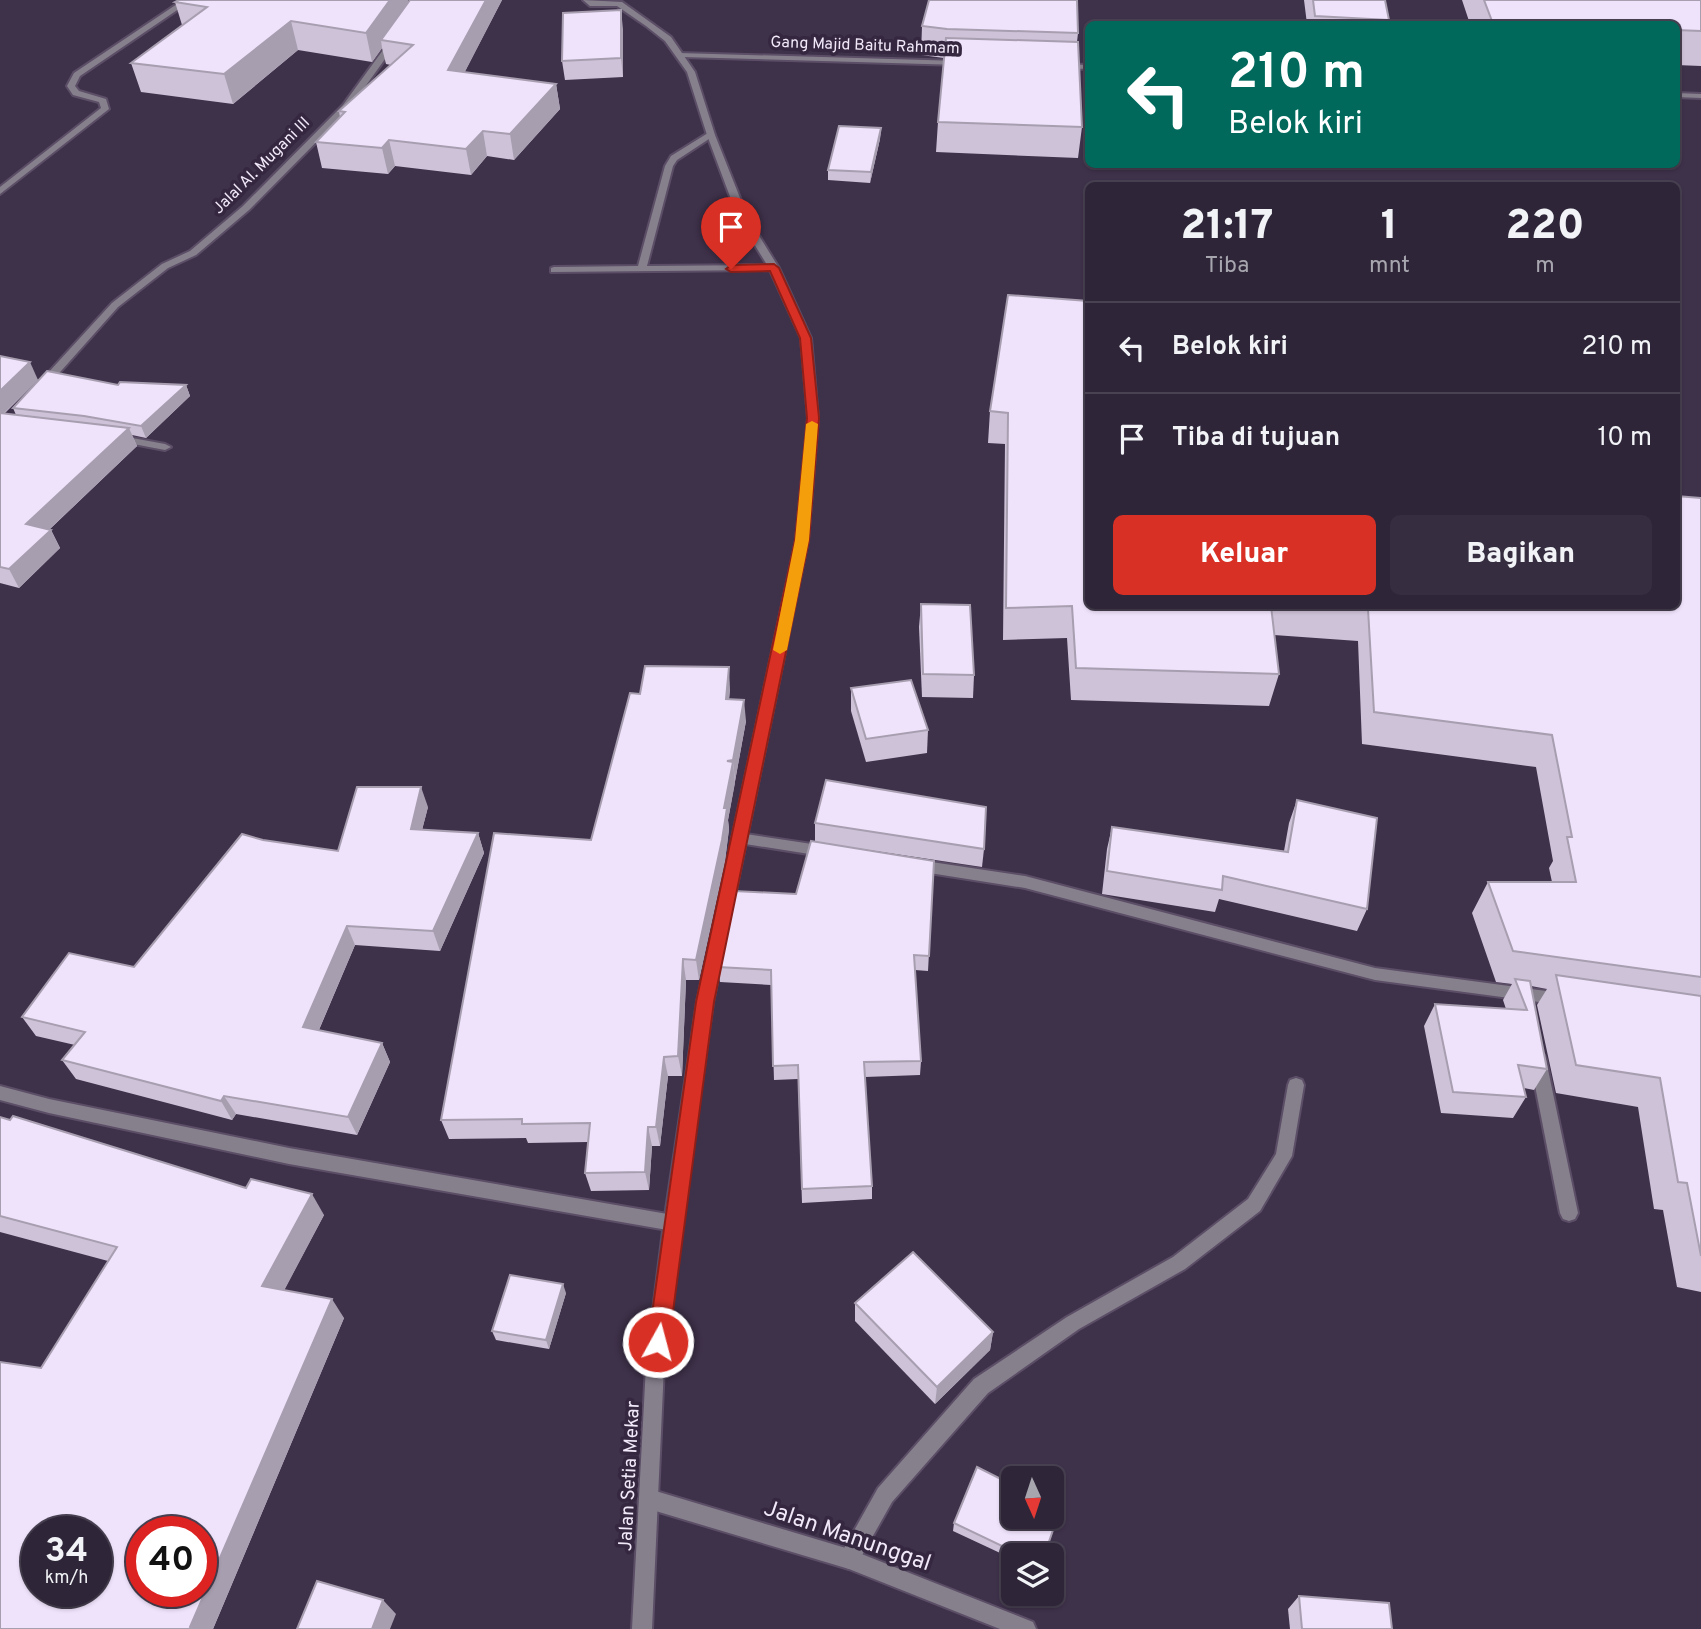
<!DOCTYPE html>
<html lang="id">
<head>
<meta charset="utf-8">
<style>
	:root { --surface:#2e2538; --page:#362d40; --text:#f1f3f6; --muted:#a7a5ae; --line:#494253; --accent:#d93025 }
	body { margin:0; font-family:Overpass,sans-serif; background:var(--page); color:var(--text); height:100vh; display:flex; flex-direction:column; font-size:26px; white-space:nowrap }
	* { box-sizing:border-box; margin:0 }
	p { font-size:23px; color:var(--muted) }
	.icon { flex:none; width:38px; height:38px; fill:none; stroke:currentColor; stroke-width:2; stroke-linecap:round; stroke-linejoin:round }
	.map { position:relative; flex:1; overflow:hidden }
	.side { position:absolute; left:1085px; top:182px; width:595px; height:427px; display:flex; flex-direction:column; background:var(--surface); border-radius:10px; box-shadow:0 2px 5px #0004,0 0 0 2px var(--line) }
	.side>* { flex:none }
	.hud { position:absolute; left:1085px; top:21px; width:595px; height:147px; border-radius:10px; box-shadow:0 2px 5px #0004,0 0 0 2px var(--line); background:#00695c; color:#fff; overflow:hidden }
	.needle { width:46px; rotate:177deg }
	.tools { position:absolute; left:1001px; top:1466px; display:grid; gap:14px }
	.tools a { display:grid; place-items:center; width:63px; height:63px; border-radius:10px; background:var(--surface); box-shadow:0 2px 5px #0004,0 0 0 2px var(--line); font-size:35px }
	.speed { position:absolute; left:21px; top:1516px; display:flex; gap:14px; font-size:35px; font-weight:700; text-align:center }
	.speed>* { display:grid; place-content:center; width:91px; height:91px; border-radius:50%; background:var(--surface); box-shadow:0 2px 5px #0004,0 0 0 2px var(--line); line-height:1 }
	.speed small { font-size:18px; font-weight:400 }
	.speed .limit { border:10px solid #d22; background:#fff; color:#111 }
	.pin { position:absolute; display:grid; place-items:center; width:60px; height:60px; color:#fff; margin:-72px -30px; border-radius:50% 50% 50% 0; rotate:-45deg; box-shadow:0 0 7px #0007 }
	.pin .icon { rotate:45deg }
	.me { position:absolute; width:77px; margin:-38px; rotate:7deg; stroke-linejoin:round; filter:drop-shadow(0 0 5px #0008) }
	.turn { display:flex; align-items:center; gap:24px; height:147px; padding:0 28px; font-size:32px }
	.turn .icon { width:91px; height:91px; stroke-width:2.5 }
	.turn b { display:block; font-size:49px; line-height:60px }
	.eta { display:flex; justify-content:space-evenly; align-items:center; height:119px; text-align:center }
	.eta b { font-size:42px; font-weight:800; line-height:49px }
	.action { display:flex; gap:14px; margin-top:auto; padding:14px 28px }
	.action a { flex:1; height:80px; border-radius:10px; background:var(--accent); color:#fff; font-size:28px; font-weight:800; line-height:80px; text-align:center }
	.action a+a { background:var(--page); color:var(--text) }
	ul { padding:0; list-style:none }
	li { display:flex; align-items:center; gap:21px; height:91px; padding:0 28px; border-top:2px solid var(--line) }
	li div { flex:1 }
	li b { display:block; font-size:26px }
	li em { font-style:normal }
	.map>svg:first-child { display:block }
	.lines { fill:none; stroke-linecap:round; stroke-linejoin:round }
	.service-casing { stroke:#5b4e66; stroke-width:4 }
	.minor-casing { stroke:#5b4e66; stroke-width:4 }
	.tertiary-casing { stroke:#5b4e66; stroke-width:4 }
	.service { fill:#86808d; fill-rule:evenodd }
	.minor { fill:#86808d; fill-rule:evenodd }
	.tertiary { fill:#86808d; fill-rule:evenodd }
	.wall { fill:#cec2d8 }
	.shaded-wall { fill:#a79eb0 }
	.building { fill:#efe2fb; stroke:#a79eb0; stroke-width:2; fill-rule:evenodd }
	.route { fill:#d93025; stroke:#8d1f18; stroke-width:2 }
	.slow { fill:#f59e0b }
	.labels { text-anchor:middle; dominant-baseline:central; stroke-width:7; stroke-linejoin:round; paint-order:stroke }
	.far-street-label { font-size:16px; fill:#f1e9f9; stroke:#34273f }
	.street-label { font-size:19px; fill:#f1e9f9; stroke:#34273f }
	.near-street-label { font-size:23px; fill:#f1e9f9; stroke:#34273f }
</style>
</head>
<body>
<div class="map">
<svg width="1701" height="1629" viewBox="0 0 1701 1629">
	<rect width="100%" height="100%" fill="#3e314a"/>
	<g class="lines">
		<g class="service-casing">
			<g id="service">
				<polygon points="183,0 192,0 80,76 75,86 79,91 106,99 109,109 0,194 0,187 101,108 99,102 73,95 67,86 74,73"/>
				<polygon points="708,133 715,135 677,160 673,166 647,266 774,265 777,266 777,270 551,272 551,268 554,267 638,266 665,166 671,156"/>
				<polygon points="1296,1078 1302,1080 1304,1085 1292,1156 1260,1211 1185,1269 1079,1329 988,1393 892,1502 856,1566 849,1569 842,1566 839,1559 842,1552 878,1488 974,1379 1067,1317 1173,1257 1248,1199 1276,1154 1288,1085 1290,1080"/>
			</g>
		</g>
		<g class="minor-casing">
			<g id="minor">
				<polygon points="391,39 398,41 349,109 249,210 196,255 168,268 118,307 45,389 37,389 37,385 112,303 162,264 190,251 243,206 343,105"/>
				<polygon points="679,53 960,61 964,63 960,65 682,57 679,57"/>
				<polygon points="1058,64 1088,65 1088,69 1061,68 1058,68"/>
				<polygon points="1676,93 1701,94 1701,98 1676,97"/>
				<polygon points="116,435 165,444 171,447 165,450 112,440 112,436"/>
				<polygon points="739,833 1025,876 1375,968 1561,993 1566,994 1569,999 1566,1004 1561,1005 1375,980 1025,888 739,843 734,842 732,838 734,834"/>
				<polygon points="1538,1053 1544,1055 1546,1060 1578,1213 1575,1219 1569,1221 1563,1219 1560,1213 1530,1060 1532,1055"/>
				<polygon points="0,1086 49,1099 289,1148 673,1215 679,1217 682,1223 679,1229 673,1231 289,1164 49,1113 0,1100"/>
				<polygon points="649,1489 849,1549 1033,1622 1036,1629 1000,1629 849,1569 649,1509 642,1506 639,1499 642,1492"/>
			</g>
		</g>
		<g class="tertiary-casing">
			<polygon id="tertiary" points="583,0 622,2 671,37 695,72 715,135 748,218 779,268 811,338 818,418 808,540 713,1002 682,1223 664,1366 652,1629 632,1629 646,1366 664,1223 697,1002 796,540 808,418 801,338 769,268 738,218 707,135 687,72 665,41 646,26 617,6 590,6"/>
		</g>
		<use href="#service" class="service"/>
		<use href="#minor" class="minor"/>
		<use href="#tertiary" class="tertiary"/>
	</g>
	<g class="wall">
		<polygon points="410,0 502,0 464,73 556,84 560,109 514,160 487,156 471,175 395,166 388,174 322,168 316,142 340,117 339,111 391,65 386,64 382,48 372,62 298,50 233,104 141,92 131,63 182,25 175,2 408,2"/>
		<polygon points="1304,0 1385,0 1389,20 1388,24 1307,24"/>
		<polygon points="1462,0 1701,0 1701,66 1676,65 1676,24 1470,24"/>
		<polygon points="922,26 1078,33 1077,42 1082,127 1078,158 936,152 938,122 944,58 921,55"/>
		<polygon points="623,29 623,77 565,80 562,61"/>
		<polygon points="881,128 880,139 870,183 828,180 828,170"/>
		<polygon points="1008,295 1088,606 1676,606 1701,498 1701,1292 1677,1287 1663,1210 1654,1209 1638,1107 1556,1093 1537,1005 1547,989 1531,986 1547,1069 1534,1090 1524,1088 1526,1097 1513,1118 1441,1113 1424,1026 1435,1004 1506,1009 1503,1000 1512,984 1496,982 1472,913 1488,882 1552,882 1549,868 1553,861 1536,767 1362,744 1358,641 1274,635 1279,674 1269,706 1071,700 1067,638 1003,640 1005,444 988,443 990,411"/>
		<polygon points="0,356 38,380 4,414 16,415 13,408 118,385 186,385 190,396 146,438 132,435 137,446 50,529 51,530 60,548 19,588 0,583"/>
		<polygon points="921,604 974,675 973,698 922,697 919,627"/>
		<polygon points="851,688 928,730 927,753 866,762 851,711"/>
		<polygon points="730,689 729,699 746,721 728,820 729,829 725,861 699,980 686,980 682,1076 668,1076 660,1146 652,1146 649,1190 591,1191 585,1173 588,1142 528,1143 526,1138 449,1139 441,1120 591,840 640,694"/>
		<polygon points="1297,800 1367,909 1357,931 1219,899 1215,912 1102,894 1107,849 1112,827 1284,851 1289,823"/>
		<polygon points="428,807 422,830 478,833 484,853 440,951 355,945 319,1030 382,1043 390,1062 357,1135 236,1114 232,1120 76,1079 62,1060 75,1045 36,1036 22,1017 134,967 263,840 338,851"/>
		<polygon points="815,823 984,849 982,867 815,842"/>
		<polygon points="934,861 928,971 915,970 921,1061 920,1075 865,1077 872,1186 872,1199 802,1203 798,1079 774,1080 771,985 720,982 718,967 796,894"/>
		<polygon points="0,1117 324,1215 284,1290 344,1318 213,1629 0,1629 41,1368 108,1261 0,1232"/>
		<polygon points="566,1293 549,1349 496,1340 492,1331"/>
		<polygon points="855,1303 993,1332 990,1350 935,1404 855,1321"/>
		<polygon points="954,1523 1044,1556 1013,1556 1013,1559 953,1531"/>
		<polygon points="1299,1596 1392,1629 1290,1629 1288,1609"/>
	</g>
	<g class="shaded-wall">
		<polygon points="390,0 408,0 410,12 381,40 382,48 372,62 366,33"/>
		<polygon points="486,0 502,0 453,95 448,70"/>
		<polygon points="621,10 623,29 623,77 621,58"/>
		<polygon points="291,21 298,50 233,104 224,74"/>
		<polygon points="556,84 560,109 514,160 510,134"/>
		<polygon points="881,128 880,139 870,183 871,172"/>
		<polygon points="483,131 487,156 471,175 466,149"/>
		<polygon points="389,140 395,166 388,174 382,148"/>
		<polygon points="30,362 38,380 0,417 0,391"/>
		<polygon points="186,385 190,396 146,438 141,426"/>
		<polygon points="129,428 137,446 36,542 26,524"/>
		<polygon points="51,530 60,548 19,588 9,569"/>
		<polygon points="729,667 730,689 727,720 726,699"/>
		<polygon points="744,700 746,721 735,781 733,760"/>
		<polygon points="733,762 735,783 728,820 729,829 725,861 699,980 696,960"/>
		<polygon points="421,787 428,807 417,849 411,829"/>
		<polygon points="478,833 484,853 440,951 433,931"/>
		<polygon points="347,926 355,945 312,1046 303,1027"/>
		<polygon points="683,959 686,980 682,1076 678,1056"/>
		<polygon points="382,1043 390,1062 357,1135 348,1117"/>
		<polygon points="664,1057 668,1076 660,1146 656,1127"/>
		<polygon points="224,1096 236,1114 232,1120 221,1101"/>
		<polygon points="648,1127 652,1146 649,1190 645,1172"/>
		<polygon points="312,1194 324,1215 276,1306 262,1286"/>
		<polygon points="563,1284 566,1293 549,1349 546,1340"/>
		<polygon points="332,1299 344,1318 213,1629 192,1629 190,1627"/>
		<polygon points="993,1332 990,1350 935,1404 937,1387"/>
		<polygon points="383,1600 396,1614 390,1629 372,1629"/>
	</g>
	<g class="building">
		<polygon points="179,0 390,0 366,33 291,21 224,74 131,63 207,7 175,2"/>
		<polygon points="410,0 486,0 448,70 556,84 510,134 483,131 466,149 389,140 382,148 316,142 345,112 339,111 413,45 381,40"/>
		<polygon points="929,0 1077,0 1078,33 947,29 922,26"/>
		<polygon points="1313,0 1385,0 1389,20 1315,16"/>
		<polygon points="1484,0 1701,0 1701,31 1676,30 1676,24 1563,24 1492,21"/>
		<polygon points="621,10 621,58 562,61 563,13"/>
		<polygon points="946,38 1078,42 1082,127 938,122"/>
		<polygon points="839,126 881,128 871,172 828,170"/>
		<polygon points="1008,295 1088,301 1088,606 1271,606 1279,674 1076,668 1072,606 1006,608 1008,413 990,411"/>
		<polygon points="0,356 30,362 0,391"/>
		<polygon points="47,371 118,385 120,382 186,385 141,426 84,416 13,408"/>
		<polygon points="0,413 129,428 26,524 51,530 9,569 0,567"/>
		<polygon points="1676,496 1701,498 1701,977 1513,951 1488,882 1576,882 1567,837 1572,837 1552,735 1374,712 1368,609 1325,606 1676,606"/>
		<polygon points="921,604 970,605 974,675 923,674"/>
		<polygon points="645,666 729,667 726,699 744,700 733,760 727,761 733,762 724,808 727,808 722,840 696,960 683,959 678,1056 664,1057 656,1127 648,1127 645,1172 585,1173 590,1123 522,1124 522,1119 441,1120 494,833 591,840 630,693 640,694"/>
		<polygon points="911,680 928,730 866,739 851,688"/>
		<polygon points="826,780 986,807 984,849 815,823"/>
		<polygon points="357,787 421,787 411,829 478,833 433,931 347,926 303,1027 382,1043 348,1117 224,1096 221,1101 62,1060 85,1032 22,1017 69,953 134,967 242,834 263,840 338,851"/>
		<polygon points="1297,800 1377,818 1367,909 1223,876 1222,890 1107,871 1112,827 1288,852"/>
		<polygon points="811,841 934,861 929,956 914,955 921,1061 864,1062 872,1186 802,1189 798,1065 773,1066 771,970 718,967 734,891 796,894"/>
		<polygon points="1556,975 1701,996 1701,1256 1687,1183 1678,1182 1660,1078 1576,1065"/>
		<polygon points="1515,979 1530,981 1547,1069 1518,1065 1526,1097 1453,1092 1435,1004 1527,1010"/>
		<path d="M 13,1116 L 246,1188 L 251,1179 L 312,1194 L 262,1286 L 332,1299 L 190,1627 L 195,1629 L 0,1629 L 0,1362 L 41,1368 L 117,1247 L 0,1216 L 0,1117 L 10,1120 ZM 37,1531 L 96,1531 L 96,1591 L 37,1591 ZM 142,1531 L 201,1531 L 201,1591 L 142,1591 Z"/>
		<polygon points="913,1252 993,1332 937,1387 855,1303"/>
		<polygon points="510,1275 563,1284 546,1340 492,1331"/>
		<polygon points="977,1467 1013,1485 1013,1517 1052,1517 1052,1503 1061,1507 1044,1556 1023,1556 954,1523"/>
		<polygon points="317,1581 383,1600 372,1629 297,1629"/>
		<polygon points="1299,1596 1389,1603 1392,1629 1302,1629"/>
	</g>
	<polygon class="route" points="774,264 779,268 811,338 819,418 809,540 714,1002 669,1342 666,1349 658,1352 651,1349 648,1342 696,1002 795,540 807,418 800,338 770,271 731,272 726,269 731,265"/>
	<polygon class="slow" points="812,421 818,424 809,540 787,650 780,654 773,650 795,540 806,424"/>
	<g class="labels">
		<g class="far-street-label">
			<text transform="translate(865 46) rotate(2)">Gang Majid Baitu Rahmam</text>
			<text transform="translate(262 166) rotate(-45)">Jalal Al. Mugani III</text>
		</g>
		<g class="street-label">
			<text transform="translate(630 1476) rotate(-87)">Jalan Setia Mekar</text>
		</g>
		<g class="near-street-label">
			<text transform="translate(847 1537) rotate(19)">Jalan Manunggal</text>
		</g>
	</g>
</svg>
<div class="tools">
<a><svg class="needle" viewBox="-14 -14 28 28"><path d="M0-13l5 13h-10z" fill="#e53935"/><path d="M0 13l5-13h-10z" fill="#a7a5ae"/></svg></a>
<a><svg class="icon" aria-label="layers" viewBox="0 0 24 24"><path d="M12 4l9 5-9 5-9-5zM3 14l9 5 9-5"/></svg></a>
</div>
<div class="speed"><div>34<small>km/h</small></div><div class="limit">40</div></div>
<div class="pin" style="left:731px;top:269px;background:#d93025"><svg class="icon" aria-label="arrive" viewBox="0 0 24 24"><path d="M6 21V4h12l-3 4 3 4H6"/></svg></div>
<svg class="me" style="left:658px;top:1342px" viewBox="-20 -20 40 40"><circle r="17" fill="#d93025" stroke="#fff" stroke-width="3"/><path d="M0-11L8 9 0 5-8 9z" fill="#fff"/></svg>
<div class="hud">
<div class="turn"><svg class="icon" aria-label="left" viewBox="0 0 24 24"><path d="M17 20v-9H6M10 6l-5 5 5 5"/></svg><div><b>210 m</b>Belok kiri</div></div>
</div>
<section class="side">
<div class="eta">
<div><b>21:17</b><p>Tiba</p></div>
<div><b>1</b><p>mnt</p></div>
<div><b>220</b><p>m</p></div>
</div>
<ul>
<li><svg class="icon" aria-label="left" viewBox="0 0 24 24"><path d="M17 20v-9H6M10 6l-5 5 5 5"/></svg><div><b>Belok kiri</b></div><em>210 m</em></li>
<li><svg class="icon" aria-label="arrive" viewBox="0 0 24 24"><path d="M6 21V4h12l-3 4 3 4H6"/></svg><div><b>Tiba di tujuan</b></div><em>10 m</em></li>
</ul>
<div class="action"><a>Keluar</a><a>Bagikan</a></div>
</section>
</div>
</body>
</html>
